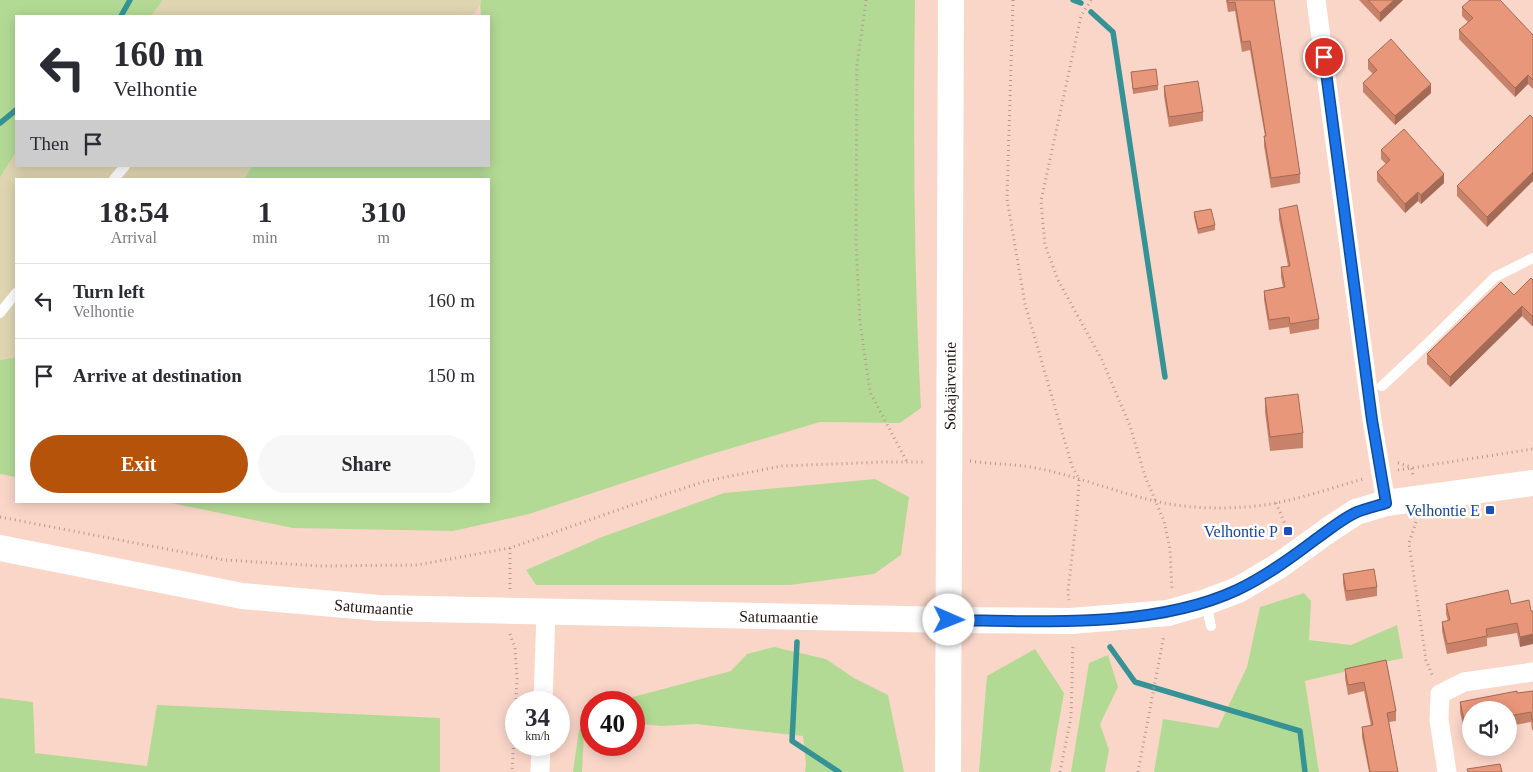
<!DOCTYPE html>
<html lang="en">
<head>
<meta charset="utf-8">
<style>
	:root { --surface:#fff; --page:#f7f7f7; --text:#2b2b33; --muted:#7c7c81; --line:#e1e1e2; --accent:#b45309 }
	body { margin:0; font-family:"Times New Roman",serif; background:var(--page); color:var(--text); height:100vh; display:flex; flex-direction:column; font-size:19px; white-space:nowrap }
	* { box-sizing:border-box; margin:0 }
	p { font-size:16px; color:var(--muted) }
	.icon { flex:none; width:28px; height:28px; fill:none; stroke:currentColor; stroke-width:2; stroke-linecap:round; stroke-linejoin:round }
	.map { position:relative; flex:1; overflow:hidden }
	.panel { position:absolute; left:15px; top:178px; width:475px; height:325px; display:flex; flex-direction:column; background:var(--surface); border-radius:0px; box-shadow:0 2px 12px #0003 }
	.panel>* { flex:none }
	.guide { position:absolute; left:15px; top:15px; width:475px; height:152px; border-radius:0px; box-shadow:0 2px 12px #0003; background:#fff; color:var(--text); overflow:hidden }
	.tools { position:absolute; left:1462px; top:701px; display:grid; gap:10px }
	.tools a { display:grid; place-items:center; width:55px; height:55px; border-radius:50%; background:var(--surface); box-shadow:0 2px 12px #0003; font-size:25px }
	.speed { position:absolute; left:505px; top:691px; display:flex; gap:10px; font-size:25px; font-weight:700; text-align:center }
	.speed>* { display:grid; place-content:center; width:65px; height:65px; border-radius:50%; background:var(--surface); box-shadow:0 2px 12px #0003; line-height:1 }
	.speed small { font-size:12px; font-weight:400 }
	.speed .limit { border:8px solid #d22; background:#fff; color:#111 }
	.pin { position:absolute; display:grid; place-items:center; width:42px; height:42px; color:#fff; margin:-21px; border:2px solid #fff; border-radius:50%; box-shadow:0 1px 5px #0007 }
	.me { position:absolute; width:55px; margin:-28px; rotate:91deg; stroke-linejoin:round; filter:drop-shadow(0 0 4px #0008) }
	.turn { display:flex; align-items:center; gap:18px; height:105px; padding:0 15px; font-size:22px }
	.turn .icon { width:65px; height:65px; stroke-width:2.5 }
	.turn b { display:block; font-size:35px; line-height:42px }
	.then { display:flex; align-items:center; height:48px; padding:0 15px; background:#0003; gap:10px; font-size:19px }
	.eta { display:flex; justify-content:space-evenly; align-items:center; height:85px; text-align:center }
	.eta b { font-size:30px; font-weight:800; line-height:35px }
	.cta { display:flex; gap:10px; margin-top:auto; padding:10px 15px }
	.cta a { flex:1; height:58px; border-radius:30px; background:var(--accent); color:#fff; font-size:20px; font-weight:800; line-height:58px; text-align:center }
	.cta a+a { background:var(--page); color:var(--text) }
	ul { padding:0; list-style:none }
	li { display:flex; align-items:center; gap:15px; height:75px; padding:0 15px; border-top:1px solid var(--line) }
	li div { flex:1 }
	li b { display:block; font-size:19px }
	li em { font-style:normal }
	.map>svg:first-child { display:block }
	.green { fill:#b3da95 }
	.sand { fill:#dfd5b1 }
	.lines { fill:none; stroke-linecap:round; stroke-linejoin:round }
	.stream { stroke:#369395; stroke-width:5.5 }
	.path { stroke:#b5988e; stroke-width:3; stroke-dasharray:1 4; stroke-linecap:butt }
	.lane { stroke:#fff; stroke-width:10 }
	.street { stroke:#fff; stroke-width:19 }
	.secondary { stroke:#fff; stroke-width:26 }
	.wall { fill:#c88269 }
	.shaded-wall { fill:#a36a55 }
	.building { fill:#e9977a; stroke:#a36a55 }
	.route-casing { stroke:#114b97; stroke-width:12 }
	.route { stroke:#1a73e8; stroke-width:9 }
	.transit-dot { fill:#1a4fb4; stroke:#fff; stroke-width:2 }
	.labels { text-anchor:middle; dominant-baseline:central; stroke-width:5; stroke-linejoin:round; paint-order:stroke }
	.street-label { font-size:16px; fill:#231612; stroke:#fff }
	.transit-label { font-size:16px; fill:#164399; stroke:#fff; text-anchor:end }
</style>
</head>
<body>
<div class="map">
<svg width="1533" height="772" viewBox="0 0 1533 772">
	<rect width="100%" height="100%" fill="#fad6c9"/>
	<g class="green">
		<polygon points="0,0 163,0 151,16 16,16 16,152 0,178"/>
		<path d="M 480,0 L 915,0 C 913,136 914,272 921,408 L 900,423 L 820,422 L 705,456 L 529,514 L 453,531 L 293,528 L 161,501 L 489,501 L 489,179 L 244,179 L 252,166 L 489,166 L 489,16 L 481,16 Z"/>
		<polygon points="16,357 16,477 0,474 0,360"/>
		<polygon points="875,479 909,497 901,555 874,574 790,585 536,585 526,570 602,537 724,493"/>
		<polygon points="1304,593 1311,601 1309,640 1351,645 1397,625 1403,658 1305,681 1319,772 1154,772 1163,719 1218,728 1247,667 1260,607"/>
		<polygon points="774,647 826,659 854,678 888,695 904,772 805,772 806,764 803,736 696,724 661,726 634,723 634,702 624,702 633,697 731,671 747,654"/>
		<polygon points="1035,649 1064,693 1050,772 979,772 987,676"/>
		<polygon points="1108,655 1118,687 1100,724 1109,750 1105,772 1071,772 1089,663"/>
		<polygon points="0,698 33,702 35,753 147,766 157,705 440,718 440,772 0,772"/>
		<polygon points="591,723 591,730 584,732 582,772 573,772 579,730"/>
	</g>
	<g class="sand">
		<polygon points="163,0 481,0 481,3 473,16 151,16"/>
		<polygon points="16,152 16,166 252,166 244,179 16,179 16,357 0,360 0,178"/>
	</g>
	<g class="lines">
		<g class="stream">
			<polyline points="1073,0 1081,3"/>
			<polyline points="1091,12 1113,32 1165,377"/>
			<polyline points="121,16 130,0"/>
			<polyline points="0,123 16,110"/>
			<polyline points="797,642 792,741 839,772"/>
			<polyline points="1110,647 1135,682 1300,731 1305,772"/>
		</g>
		<g class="path">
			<polyline points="866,0 857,65 856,243 860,322 870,392 907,462"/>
			<polyline points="1013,0 1007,199 1025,304 1072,466 1079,479 1077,514 1068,591 1069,600"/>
			<polyline points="1091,0 1081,16 1041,201 1045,245 1058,280 1102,360 1130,426 1145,476 1164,521 1170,549 1172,590"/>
			<path d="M 970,461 C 991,464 1011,464 1031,467 C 1076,475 1119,494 1164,503 C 1190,508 1218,509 1244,507 C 1284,505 1324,490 1363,479"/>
			<polyline points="1398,463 1411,467 1413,476"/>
			<polyline points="1398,470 1533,449"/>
			<polyline points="1276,503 1288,531"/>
			<polyline points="0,517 224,560 320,566 417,565 510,548 632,505 706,481 782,466 884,462 923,462"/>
			<polyline points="1416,522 1409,543 1426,660 1433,677"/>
			<polyline points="510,548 510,590"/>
			<polyline points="510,634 515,648 517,679 512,772"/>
			<polyline points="1060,772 1071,717 1073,644"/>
			<polyline points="1138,772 1164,635"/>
		</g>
		<g class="lane">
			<polyline points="114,179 125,166"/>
			<polyline points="0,313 16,293"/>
			<polyline points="1382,386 1427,344 1495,277 1533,258"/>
			<polyline points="1206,603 1211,626"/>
		</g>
		<g class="street">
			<polyline points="1316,0 1372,420 1386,503"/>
			<polyline points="543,702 546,612"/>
			<polyline points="540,772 541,745"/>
			<polyline points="1447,772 1439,720 1440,694 1464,682 1533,672"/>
		</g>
		<g class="secondary">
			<path id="s1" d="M 0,548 L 242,596 L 379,608 L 949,620 L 1071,621 L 1168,613 L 1206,602 L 1238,590 L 1280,565 L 1330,529 L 1356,512 L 1386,503 L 1533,483"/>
			<path id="s2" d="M 948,772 L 951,0"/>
		</g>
	</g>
	<g class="wall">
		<polygon points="1226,0 1274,0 1300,174 1300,183 1271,188 1264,146 1264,136 1265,136 1250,50 1242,52 1235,11 1228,12"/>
		<polygon points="1359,0 1403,0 1380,22"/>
		<polygon points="1462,7 1533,35 1533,89 1528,84 1515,97 1459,39 1459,30 1468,22 1462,16"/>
		<polygon points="1368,60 1431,93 1395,125 1363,92 1363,83 1373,74 1368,69"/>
		<polygon points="1131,72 1158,85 1158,90 1133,94"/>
		<polygon points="1164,86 1203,112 1203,121 1169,127 1164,96"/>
		<polygon points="1533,118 1487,227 1457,196 1457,186"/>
		<polygon points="1381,150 1444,183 1421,204 1418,201 1405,213 1377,181 1377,172 1386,164 1381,159"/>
		<polygon points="1279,209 1319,319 1319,329 1290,334 1289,327 1269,330 1264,300 1264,291 1283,287 1281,277 1281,267 1288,266 1279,219"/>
		<polygon points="1194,212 1215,225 1215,230 1198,234 1194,217"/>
		<polygon points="1533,280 1533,325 1532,326 1522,316 1450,387 1427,364 1427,354 1514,295"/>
		<polygon points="1265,398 1303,433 1303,448 1270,451 1265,412"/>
		<polygon points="1343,574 1377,587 1377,596 1346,601 1343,583"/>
		<polygon points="1529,600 1520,647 1517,633 1487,638 1487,646 1447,654 1442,631 1442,622 1448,621 1446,614 1446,604 1511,604"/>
		<polygon points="1386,660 1396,711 1396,721 1389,722 1398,772 1369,772 1362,737 1362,727 1371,726 1364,691 1348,695 1345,678 1345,669"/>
		<polygon points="1533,691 1533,730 1532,730 1531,722 1509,726 1509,710 1471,710 1471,741 1467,742 1460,712 1460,702"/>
	</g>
	<g class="shaded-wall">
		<polygon points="1394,0 1403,0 1380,22 1380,13"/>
		<polygon points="1528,75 1528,84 1515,97 1515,88"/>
		<polygon points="1431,84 1431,93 1395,125 1395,116"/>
		<polygon points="1533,172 1533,181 1487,227 1487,217"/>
		<polygon points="1444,174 1444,183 1421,204 1421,195"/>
		<polygon points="1418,192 1418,201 1405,213 1405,204"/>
		<polygon points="1522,306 1522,316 1450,387 1450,377"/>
		<polygon points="1533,315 1533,325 1532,326 1532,316"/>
		<polygon points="1533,634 1533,644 1520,647 1520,637"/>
	</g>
	<g class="building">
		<polygon points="1228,0 1274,0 1300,174 1271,178 1264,136 1266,136 1250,41 1242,42 1235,2 1228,3"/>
		<polygon points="1368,0 1394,0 1380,13"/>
		<polygon points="1470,0 1500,0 1533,35 1533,80 1528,75 1515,88 1459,30 1473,18 1462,7"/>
		<polygon points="1391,39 1431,84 1395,116 1363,83 1377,70 1368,60"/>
		<polygon points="1156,69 1158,85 1133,89 1131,72"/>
		<polygon points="1198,81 1203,112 1169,117 1164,86"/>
		<polygon points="1530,115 1533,118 1533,172 1487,217 1457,186"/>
		<polygon points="1404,129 1444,174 1421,195 1418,192 1405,204 1377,172 1390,160 1381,150"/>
		<polygon points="1297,205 1319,319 1290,324 1289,317 1269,320 1264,291 1285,287 1281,267 1290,266 1279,209"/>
		<polygon points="1211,209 1215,225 1198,229 1194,212"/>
		<polygon points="1531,278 1533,280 1533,315 1532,316 1522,306 1450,377 1427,354 1501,282 1514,295"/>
		<polygon points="1298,394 1303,433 1270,437 1265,398"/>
		<polygon points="1374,569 1377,587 1346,591 1343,574"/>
		<polygon points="1508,590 1511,604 1529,600 1531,611 1533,611 1533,634 1520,637 1517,623 1486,629 1487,636 1447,644 1442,622 1450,620 1446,604"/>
		<polygon points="1386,660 1396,711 1387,713 1398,772 1370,772 1362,727 1373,725 1364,682 1348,685 1345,669"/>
		<polygon points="1517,691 1517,693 1533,691 1533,720 1532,720 1531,712 1509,716 1509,710 1471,710 1471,732 1467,733 1460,702"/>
		<polygon points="1500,764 1502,772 1468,772 1467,769"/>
	</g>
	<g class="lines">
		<g class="route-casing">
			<path id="route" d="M 949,620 C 1040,621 1153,629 1237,590 C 1265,577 1291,558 1316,539 C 1329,530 1343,518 1357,512 C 1367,508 1377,506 1386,503 L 1372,420 L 1324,57"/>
		</g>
		<use href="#route" class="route"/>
	</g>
	<g class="transit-dot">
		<rect x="1485" y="505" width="10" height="10" rx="2.5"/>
		<rect x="1283" y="526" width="10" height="10" rx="2.5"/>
	</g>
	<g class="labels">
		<g class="street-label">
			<text stroke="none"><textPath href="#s2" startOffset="386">Sokajärventie</textPath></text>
			<text stroke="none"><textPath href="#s1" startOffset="379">Satumaantie</textPath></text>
			<text stroke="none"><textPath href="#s1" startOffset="784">Satumaantie</textPath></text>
		</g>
		<g class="transit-label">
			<text x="1480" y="510">Velhontie E</text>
			<text x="1278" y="531">Velhontie P</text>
		</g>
	</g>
</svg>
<div class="tools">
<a><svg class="icon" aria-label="sound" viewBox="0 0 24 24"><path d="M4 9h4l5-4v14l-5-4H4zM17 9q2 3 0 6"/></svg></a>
</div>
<div class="speed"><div>34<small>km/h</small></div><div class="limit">40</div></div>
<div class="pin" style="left:1324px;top:57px;background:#d93025"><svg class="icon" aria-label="arrive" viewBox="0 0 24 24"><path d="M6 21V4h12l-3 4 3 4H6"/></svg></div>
<svg class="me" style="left:949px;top:620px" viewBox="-20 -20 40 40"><circle r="19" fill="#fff"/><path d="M0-13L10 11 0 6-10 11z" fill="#1a73e8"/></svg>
<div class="guide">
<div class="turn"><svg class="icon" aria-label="left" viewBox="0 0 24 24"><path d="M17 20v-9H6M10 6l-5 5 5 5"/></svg><div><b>160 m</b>Velhontie</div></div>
<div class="then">Then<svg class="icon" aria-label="arrive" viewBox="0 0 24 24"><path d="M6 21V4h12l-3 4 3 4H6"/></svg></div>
</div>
<section class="panel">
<div class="eta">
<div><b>18:54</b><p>Arrival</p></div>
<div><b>1</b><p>min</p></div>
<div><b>310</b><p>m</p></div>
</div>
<ul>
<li><svg class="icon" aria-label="left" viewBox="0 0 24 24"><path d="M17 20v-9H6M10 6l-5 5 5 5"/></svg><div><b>Turn left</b><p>Velhontie</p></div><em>160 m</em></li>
<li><svg class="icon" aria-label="arrive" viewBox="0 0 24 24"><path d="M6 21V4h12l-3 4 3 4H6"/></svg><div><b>Arrive at destination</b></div><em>150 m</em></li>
</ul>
<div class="cta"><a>Exit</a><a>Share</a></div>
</section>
</div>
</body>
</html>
